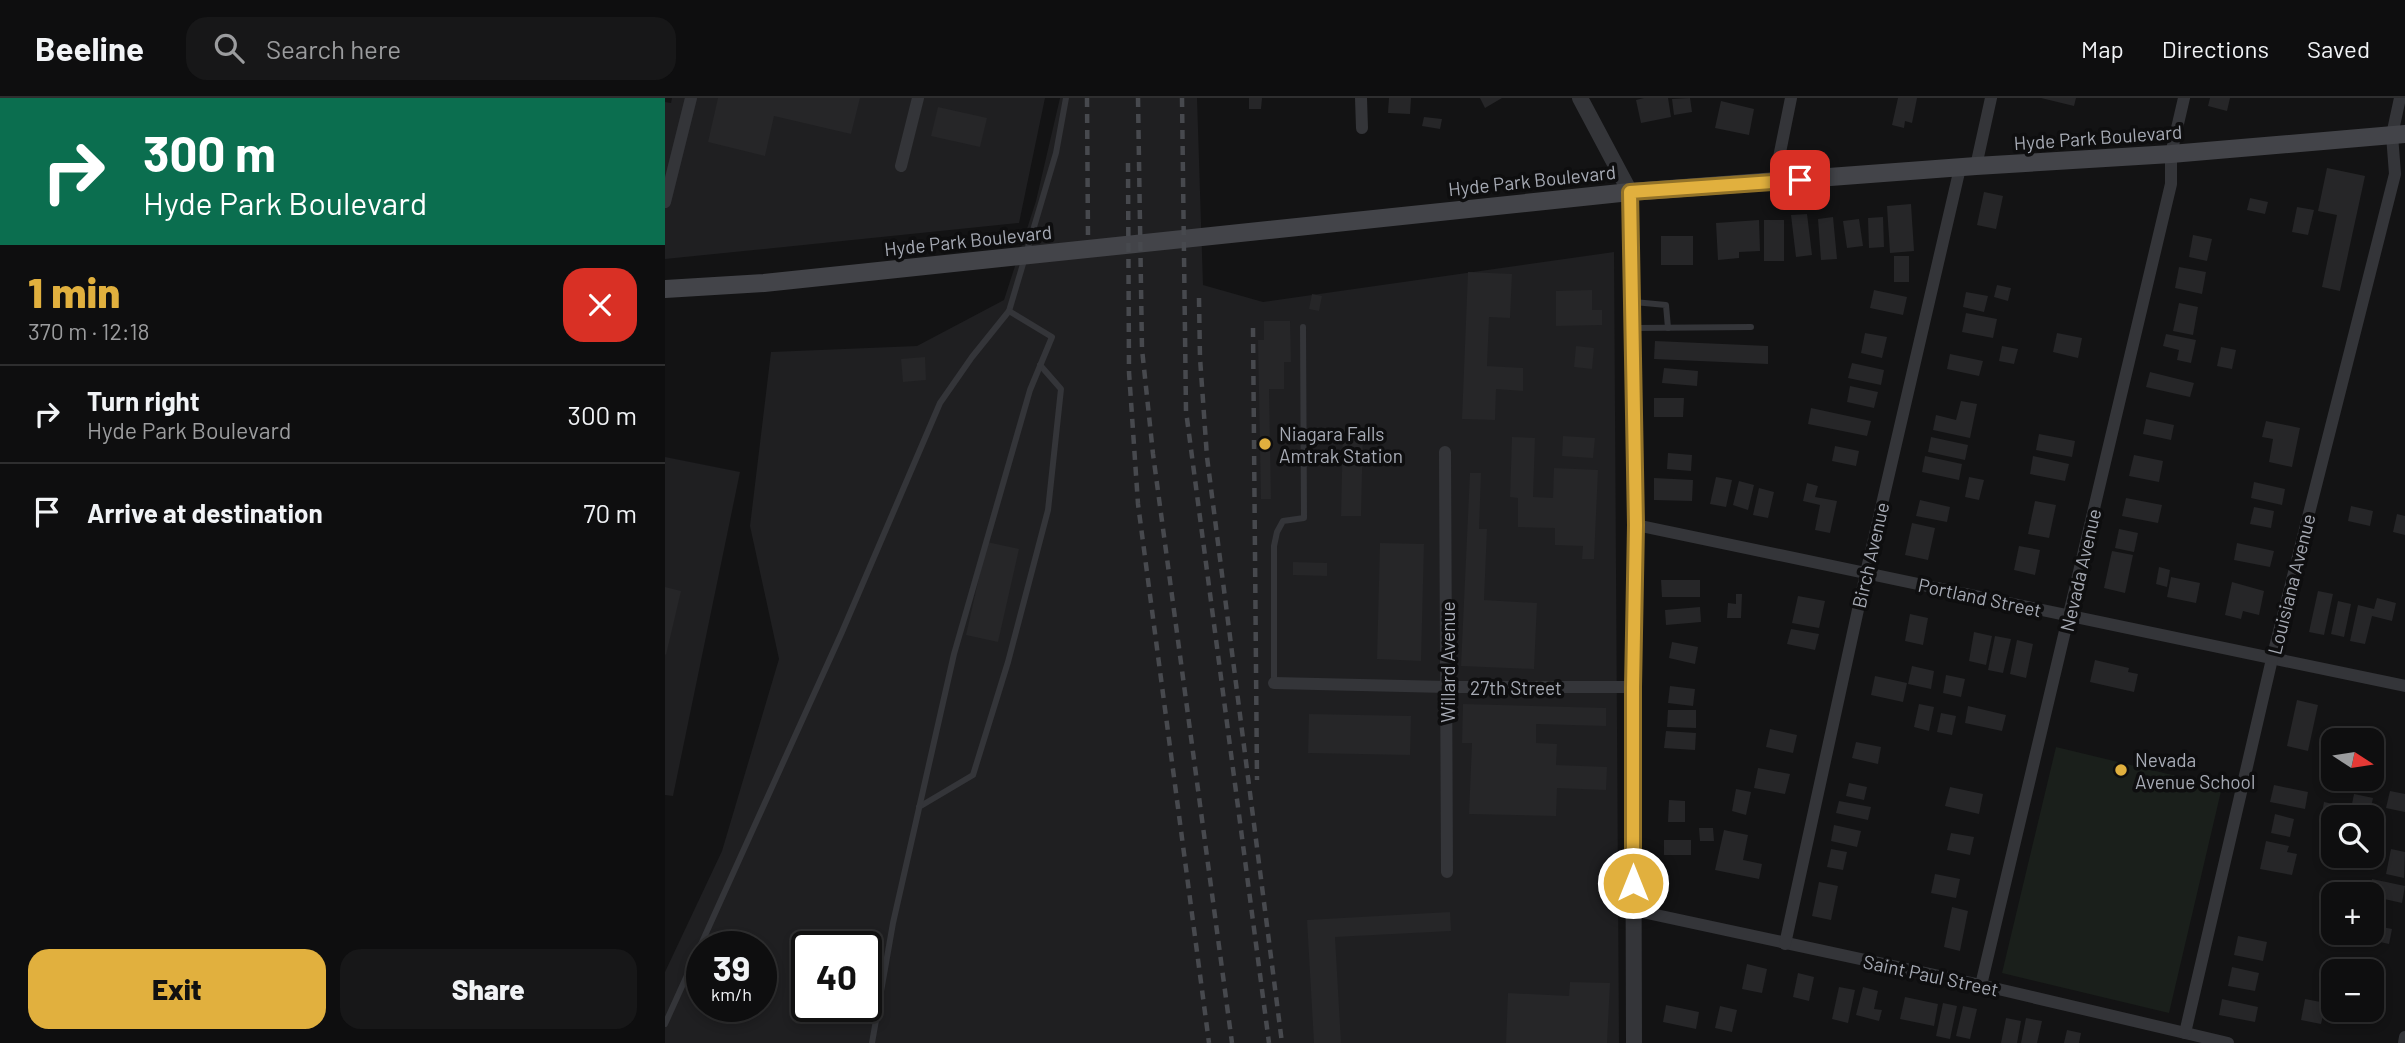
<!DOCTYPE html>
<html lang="en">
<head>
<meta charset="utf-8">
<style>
	:root { --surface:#0e0e0f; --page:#171718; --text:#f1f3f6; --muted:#9b9c9e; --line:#2e2e2f; --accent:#e1b03e }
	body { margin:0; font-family:Barlow,sans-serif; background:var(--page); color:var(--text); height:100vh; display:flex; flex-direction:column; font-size:26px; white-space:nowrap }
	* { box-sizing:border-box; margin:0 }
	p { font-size:23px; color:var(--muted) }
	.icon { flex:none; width:38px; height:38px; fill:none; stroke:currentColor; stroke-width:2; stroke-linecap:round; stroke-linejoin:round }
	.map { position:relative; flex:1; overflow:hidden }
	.panel { display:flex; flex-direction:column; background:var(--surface); width:665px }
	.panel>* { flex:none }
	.top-card { background:#0b6e4f; color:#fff; overflow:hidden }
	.needle { width:46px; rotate:102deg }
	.controls { position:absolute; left:1656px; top:630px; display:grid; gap:14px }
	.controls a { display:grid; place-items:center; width:63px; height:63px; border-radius:14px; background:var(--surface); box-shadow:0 4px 10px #0003,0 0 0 2px var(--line); font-size:35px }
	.speed { position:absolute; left:21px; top:833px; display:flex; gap:14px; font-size:35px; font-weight:700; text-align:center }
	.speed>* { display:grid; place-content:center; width:91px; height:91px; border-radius:50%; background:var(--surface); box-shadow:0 4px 10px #0003,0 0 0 2px var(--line); line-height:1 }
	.speed small { font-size:18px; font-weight:400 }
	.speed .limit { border:4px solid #111; border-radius:10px; background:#fff; color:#111 }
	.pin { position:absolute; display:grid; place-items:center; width:60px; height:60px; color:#fff; margin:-30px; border-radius:14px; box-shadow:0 4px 10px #0006 }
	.me { position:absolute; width:77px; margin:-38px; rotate:0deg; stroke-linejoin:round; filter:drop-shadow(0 0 5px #0008) }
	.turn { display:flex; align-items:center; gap:24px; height:147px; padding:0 28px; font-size:32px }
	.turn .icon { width:91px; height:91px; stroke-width:2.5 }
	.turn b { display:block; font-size:49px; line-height:60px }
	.round { display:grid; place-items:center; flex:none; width:74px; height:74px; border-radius:21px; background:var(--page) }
	.overview { display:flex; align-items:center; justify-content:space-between; height:119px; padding:0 28px }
	h1 { font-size:42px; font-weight:800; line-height:52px; color:var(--accent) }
	.action { display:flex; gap:14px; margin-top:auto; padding:14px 28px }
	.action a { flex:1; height:80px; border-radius:21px; background:var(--accent); color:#111; font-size:28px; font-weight:800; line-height:80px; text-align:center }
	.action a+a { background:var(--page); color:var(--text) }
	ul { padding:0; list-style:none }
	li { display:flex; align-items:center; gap:21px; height:98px; padding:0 28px; border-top:2px solid var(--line) }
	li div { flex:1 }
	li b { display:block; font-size:26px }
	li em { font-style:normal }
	header { display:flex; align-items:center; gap:42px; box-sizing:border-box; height:98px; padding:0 35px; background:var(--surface); border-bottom:2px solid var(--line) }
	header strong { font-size:33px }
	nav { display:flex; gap:38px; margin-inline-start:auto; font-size:24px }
	.search { width:490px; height:63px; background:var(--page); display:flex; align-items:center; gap:18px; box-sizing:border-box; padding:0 24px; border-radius:21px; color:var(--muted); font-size:26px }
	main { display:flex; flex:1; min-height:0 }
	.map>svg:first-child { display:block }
	.built { fill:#1f1f21; fill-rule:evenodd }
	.green { fill:#1a1f1b }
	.building { fill:#262628 }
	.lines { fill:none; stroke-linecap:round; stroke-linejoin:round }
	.service { stroke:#343539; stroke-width:6 }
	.minor { stroke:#343539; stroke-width:12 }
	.tertiary { stroke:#343539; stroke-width:16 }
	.secondary { stroke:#434449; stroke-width:18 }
	.rail { stroke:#47494e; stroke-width:4.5; stroke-dasharray:9 7; stroke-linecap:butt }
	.route-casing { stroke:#927228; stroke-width:18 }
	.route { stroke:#e1b03e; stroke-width:12 }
	.poi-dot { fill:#e1b03e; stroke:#0e0e0f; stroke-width:2.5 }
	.labels { text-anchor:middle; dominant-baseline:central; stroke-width:7; stroke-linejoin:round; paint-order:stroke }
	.street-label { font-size:19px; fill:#a6aab4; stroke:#0e0e0f }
	.poi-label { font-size:19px; fill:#a6aab4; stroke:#0e0e0f; text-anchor:start }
</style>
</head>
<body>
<header>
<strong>Beeline</strong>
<div class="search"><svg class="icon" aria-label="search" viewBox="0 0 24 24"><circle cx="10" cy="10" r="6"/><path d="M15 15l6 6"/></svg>Search here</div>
<nav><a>Map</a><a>Directions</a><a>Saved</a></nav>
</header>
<main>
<section class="panel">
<div class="top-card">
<div class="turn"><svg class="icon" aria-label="right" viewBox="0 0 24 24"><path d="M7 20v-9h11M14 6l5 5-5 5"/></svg><div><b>300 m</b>Hyde Park Boulevard</div></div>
</div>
<div class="overview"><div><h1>1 min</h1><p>370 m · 12:18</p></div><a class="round" style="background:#d93025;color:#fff"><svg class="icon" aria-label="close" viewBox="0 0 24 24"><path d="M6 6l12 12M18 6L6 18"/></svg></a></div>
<ul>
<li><svg class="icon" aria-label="right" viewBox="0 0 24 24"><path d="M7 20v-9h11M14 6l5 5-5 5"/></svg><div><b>Turn right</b><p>Hyde Park Boulevard</p></div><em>300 m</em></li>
<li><svg class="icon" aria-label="arrive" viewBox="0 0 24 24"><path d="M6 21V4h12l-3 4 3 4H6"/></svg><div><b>Arrive at destination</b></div><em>70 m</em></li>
</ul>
<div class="action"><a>Exit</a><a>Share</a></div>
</section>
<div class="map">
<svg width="1740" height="945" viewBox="0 0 1740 945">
	<rect width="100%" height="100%" fill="#131314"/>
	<g class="built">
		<polygon points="7,0 380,0 354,125 0,161 0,4 6,5"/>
		<path d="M 395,0 L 532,0 L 538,187 L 598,204 L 949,154 L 954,945 L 0,945 L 0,874 L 57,753 L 114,561 L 85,428 L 106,254 L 252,248 L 339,202 L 371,103 ZM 37,849 L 96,849 L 96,908 L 37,908 ZM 142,849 L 201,849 L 201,908 L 142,908 Z"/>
		<polygon points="0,359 75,374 8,698 0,697"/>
	</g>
	<polygon class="green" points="1391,649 1557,689 1504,915 1337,875"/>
	<g class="building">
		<polygon points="53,0 195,0 186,36 109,18 100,58 43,44"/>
		<polygon points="584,0 597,0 596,11 584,11"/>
		<polygon points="724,0 746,0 745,16 723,15"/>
		<polygon points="815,0 837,0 820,10"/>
		<polygon points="979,0 1003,0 1006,19 976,25 971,2"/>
		<polygon points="1025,0 1027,14 1009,17 1007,1"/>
		<polygon points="1233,0 1252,0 1247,25 1240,23 1239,30 1227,27"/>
		<polygon points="1376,0 1411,0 1409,8"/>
		<polygon points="1545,0 1565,0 1562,13 1543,8"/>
		<polygon points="1056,3 1089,11 1084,37 1050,30"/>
		<polygon points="273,9 322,20 315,49 266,38"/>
		<polygon points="759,19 777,21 775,31 757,28"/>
		<polygon points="1662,70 1700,78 1675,193 1657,189 1672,117 1653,113"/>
		<polygon points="1319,94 1338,98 1331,131 1312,127"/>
		<polygon points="1585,100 1603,104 1600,116 1582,112"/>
		<polygon points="1246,106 1249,153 1225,155 1222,108"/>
		<polygon points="1632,109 1649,112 1643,137 1627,134"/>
		<polygon points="1142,116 1147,157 1131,159 1126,117"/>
		<polygon points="1168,119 1172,161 1156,162 1153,121"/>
		<polygon points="1218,119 1219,149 1204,150 1203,120"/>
		<polygon points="1194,121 1198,148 1182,150 1178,123"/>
		<polygon points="1094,122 1095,153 1074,154 1074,160 1053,162 1051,125"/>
		<rect x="1099" y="122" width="20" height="41"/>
		<polygon points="1528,137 1547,141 1542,163 1524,159"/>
		<rect x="996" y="138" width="32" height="29"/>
		<rect x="1229" y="158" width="15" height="26"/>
		<polygon points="1514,169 1541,174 1537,196 1510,190"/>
		<polygon points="803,174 847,176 845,220 824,219 822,268 858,270 858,293 831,291 830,322 797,321"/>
		<polygon points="1332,187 1346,190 1343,203 1329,199"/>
		<polygon points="927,192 927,212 937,212 937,227 891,228 891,193"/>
		<polygon points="1209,192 1242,199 1238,217 1205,210"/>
		<polygon points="1301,194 1323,198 1319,214 1298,209"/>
		<polygon points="647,196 657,198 654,213 644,211"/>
		<polygon points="1514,205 1533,209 1528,237 1508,233"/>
		<polygon points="1301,215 1332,221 1328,240 1297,234"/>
		<polygon points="599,223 625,223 626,264 619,264 619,291 604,291 606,401 596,401 593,242 599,242"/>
		<polygon points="1200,235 1222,239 1217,260 1196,255"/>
		<polygon points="1392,235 1417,240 1413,260 1388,254"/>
		<polygon points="1501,236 1531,242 1526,265 1512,262 1514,252 1498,248"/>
		<polygon points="990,243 1103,248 1103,266 989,261"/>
		<polygon points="911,248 929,250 927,271 909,269"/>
		<polygon points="1337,248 1353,251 1349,266 1334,263"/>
		<polygon points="1556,249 1571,252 1567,271 1552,268"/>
		<polygon points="1285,256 1318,263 1314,278 1282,271"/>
		<polygon points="260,259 261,282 238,284 236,261"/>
		<polygon points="1187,265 1219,272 1216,287 1183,280"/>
		<polygon points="999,270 1033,273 1032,288 997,285"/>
		<polygon points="1485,274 1529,285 1525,299 1481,289"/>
		<polygon points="1185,288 1213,294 1209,310 1182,304"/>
		<polygon points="989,300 1019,300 1018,319 989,319"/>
		<polygon points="1296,303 1312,306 1305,340 1268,332 1271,317 1291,322"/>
		<polygon points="1146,310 1206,323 1202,338 1143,326"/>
		<polygon points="1481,321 1509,327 1506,342 1478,336"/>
		<polygon points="1601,323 1635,330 1627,369 1604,364 1608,341 1597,339"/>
		<polygon points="678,332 698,332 696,418 676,418"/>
		<polygon points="1374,336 1410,343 1407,359 1371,352"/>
		<polygon points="898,338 930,340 928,360 897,358"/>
		<polygon points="847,339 870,340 868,399 888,400 889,370 933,372 929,461 917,461 918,448 890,447 890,430 853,429 853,400 845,399"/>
		<polygon points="1266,339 1303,347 1300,362 1263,354"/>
		<polygon points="1170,348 1194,353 1191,368 1167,363"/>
		<polygon points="1003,355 1027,357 1026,373 1002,371"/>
		<polygon points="1469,357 1498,363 1494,384 1464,378"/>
		<polygon points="1260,358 1297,366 1294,382 1257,374"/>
		<polygon points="1368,358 1404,366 1400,383 1365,376"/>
		<polygon points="805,375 816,375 814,431 822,431 819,502 872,505 869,571 796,568"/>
		<polygon points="1051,379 1067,382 1061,409 1045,406"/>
		<polygon points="1304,379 1319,382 1314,402 1300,399"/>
		<polygon points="989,380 1028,382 1027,403 989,402"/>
		<polygon points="1074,383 1089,387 1083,412 1068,407"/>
		<polygon points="1589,384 1620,391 1617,407 1586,400"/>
		<polygon points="1142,385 1153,388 1150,399 1172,403 1165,435 1150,432 1155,407 1138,403"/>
		<polygon points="1094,390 1109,394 1103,420 1088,417"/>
		<polygon points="1461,400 1497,407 1493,425 1457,418"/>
		<polygon points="1255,402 1285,409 1282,424 1251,418"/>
		<polygon points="1370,403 1391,407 1384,440 1363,436"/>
		<polygon points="1686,408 1708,413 1705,428 1683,423"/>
		<polygon points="1589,409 1609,413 1606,430 1585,426"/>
		<polygon points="1732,416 1740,418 1740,437 1728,434"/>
		<polygon points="1247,425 1270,430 1263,462 1240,457"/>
		<polygon points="1454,431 1473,435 1469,454 1450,450"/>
		<polygon points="322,444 354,451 333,544 301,537"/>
		<polygon points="715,445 759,446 756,563 712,561"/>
		<polygon points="1572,445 1609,453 1605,469 1569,462"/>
		<polygon points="1354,448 1375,452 1370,477 1349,472"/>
		<polygon points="1447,453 1468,457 1460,495 1439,490"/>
		<polygon points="628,464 662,465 662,478 628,477"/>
		<polygon points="1494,469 1505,472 1502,489 1491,486"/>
		<polygon points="1506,479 1535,485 1531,505 1502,499"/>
		<polygon points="996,482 1035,482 1035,499 997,499"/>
		<polygon points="1567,484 1599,493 1594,517 1578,513 1576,521 1560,517"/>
		<polygon points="0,489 16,493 1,557 0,556"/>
		<polygon points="1653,493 1668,496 1659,537 1644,534"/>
		<polygon points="1071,496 1077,496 1076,520 1062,520 1063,505 1071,506"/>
		<polygon points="1133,498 1160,503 1154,530 1127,525"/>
		<polygon points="1712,500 1731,505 1727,523 1707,518 1700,546 1685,543 1693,507 1709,511"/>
		<polygon points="1673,503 1686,506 1679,539 1666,536"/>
		<polygon points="1035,509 1036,524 1001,527 1000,512"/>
		<polygon points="1245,516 1263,520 1258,547 1240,543"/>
		<polygon points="1126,531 1154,536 1150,552 1122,546"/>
		<polygon points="1309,534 1327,538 1321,567 1304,563"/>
		<polygon points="1330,538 1346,541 1338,575 1323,572"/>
		<polygon points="1352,542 1368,546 1361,580 1345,576"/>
		<polygon points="1007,544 1033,549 1030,566 1004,560"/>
		<polygon points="1430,562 1464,570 1463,574 1473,576 1469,594 1425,584"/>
		<polygon points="1247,568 1269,573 1266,591 1243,586"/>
		<polygon points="1281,577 1300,581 1296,599 1278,595"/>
		<polygon points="1210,578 1242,585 1238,604 1206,597"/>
		<polygon points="1005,588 1030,591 1028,608 1003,605"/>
		<polygon points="1632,602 1653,607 1643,653 1622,648"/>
		<polygon points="798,606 941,610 941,628 871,626 871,645 892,646 891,667 942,669 941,692 892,690 891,718 804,716 807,645 797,645"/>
		<polygon points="1254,606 1269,609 1264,633 1249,629"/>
		<polygon points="1303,608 1341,617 1337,633 1300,625"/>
		<polygon points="1003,612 1031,612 1031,630 1002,629"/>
		<polygon points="1276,615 1291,618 1287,637 1272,634"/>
		<polygon points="644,616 746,618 745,657 643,655"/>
		<polygon points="1105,631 1132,637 1128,655 1101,649"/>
		<polygon points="1660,631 1672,634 1671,642 1668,642 1668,650 1657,648"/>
		<polygon points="1001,633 1031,635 1030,652 999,650"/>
		<polygon points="1191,644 1216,649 1213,666 1187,660"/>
		<polygon points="1667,657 1668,657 1668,682 1661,680"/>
		<polygon points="1093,670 1125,676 1120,696 1089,690"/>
		<polygon points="1184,685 1202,689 1199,702 1181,698"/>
		<polygon points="1609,687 1643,694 1640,711 1605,704"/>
		<polygon points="1285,689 1318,696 1314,716 1280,708"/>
		<polygon points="1071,691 1086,694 1081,717 1067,713"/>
		<polygon points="1725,693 1740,696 1740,714 1721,710"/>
		<polygon points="1689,696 1708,700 1704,719 1685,716"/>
		<polygon points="1004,702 1020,703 1020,724 1003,724"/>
		<polygon points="1174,703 1206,709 1203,722 1171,715"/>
		<polygon points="1659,704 1673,707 1668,723 1656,720"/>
		<polygon points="1610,716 1629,721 1625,739 1606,735"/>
		<polygon points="1169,727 1196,733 1192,749 1166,743"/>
		<polygon points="1034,730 1048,730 1049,743 1035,743"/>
		<polygon points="1059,732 1083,737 1078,762 1097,766 1094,781 1050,772"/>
		<polygon points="1286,735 1309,739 1305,757 1282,752"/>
		<rect x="999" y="742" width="27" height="15"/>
		<polygon points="1601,743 1624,748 1622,754 1632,756 1627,777 1595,771"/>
		<polygon points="1166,751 1182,754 1178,772 1162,769"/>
		<polygon points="1726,751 1740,754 1739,780 1721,776"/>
		<polygon points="1270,776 1295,781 1291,800 1266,795"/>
		<polygon points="1707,781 1740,788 1737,805 1706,798 1704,796"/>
		<polygon points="1154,784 1173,788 1166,822 1147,818"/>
		<polygon points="1287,809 1303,813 1295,853 1279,849"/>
		<polygon points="785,814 786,833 670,839 676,945 649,945 642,822"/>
		<polygon points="1706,814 1720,817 1717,829 1727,831 1724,846 1698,840 1699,835 1706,835"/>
		<polygon points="1573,838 1602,844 1598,863 1569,857"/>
		<polygon points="53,840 68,849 49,849"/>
		<polygon points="1082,866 1102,871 1097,895 1077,891"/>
		<polygon points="1567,869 1594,875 1590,893 1563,888"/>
		<polygon points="1133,875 1149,879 1144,903 1128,899"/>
		<polygon points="905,884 945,885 942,945 841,945 843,895 904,898"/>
		<polygon points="1174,889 1190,892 1183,925 1167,921"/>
		<polygon points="1198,889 1213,893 1209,911 1217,912 1214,923 1191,917"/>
		<polygon points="1240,899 1273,906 1269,928 1235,921"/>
		<polygon points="1557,901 1593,909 1590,924 1554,917"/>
		<polygon points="1640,901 1661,905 1656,926 1636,922"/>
		<polygon points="1278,905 1292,908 1285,941 1271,938"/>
		<polygon points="1001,907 1034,914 1031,931 998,924"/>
		<polygon points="1055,908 1072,912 1067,934 1050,930"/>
		<polygon points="1298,908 1312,911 1305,941 1291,938"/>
		<polygon points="1341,920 1356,923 1352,945 1336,945"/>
		<polygon points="1361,920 1377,923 1372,945 1356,945"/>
		<polygon points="1402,932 1416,935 1414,945 1399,945"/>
	</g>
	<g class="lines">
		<g class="service">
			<polyline points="969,204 1001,207 1003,230"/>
			<polyline points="970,230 1086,229"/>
			<polyline points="609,585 609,448 612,434 618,423 639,420 638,229"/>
			<polyline points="254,709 308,677 343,564 383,412 396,291 375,267"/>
			<polyline points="0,926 177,534 275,305 307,259 344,213 391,55 401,0"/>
			<polyline points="207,945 228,825 289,556 365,292 387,239 344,213"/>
		</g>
		<g class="minor">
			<polyline points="696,0 697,30"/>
			<polyline points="236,68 253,0"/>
			<polyline points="1311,68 1326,0"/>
			<polyline points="1109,84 1126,0"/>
			<polyline points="0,104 26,0"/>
			<polyline points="780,354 782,774"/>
			<polyline points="971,427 1740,588"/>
			<polyline points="609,585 782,589 968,589"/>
			<polyline points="968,812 1316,887 1563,945"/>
			<polyline points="1120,846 1201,475 1295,70"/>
			<polyline points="1316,887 1506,86 1506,56 1519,0"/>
			<polyline points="1520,935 1607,561 1730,76 1727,37 1735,0"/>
			<polyline points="1739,945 1740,939"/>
		</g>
		<polyline class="tertiary" points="915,0 965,94 971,427 968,589 969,945"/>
		<polyline class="secondary" points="0,191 99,185 965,94 1311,68 1506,56 1740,36"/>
		<g class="rail">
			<polyline points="422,0 423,141"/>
			<polyline points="473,0 477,251 488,356 567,945"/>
			<polyline points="517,0 521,313 604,945"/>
			<polyline points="463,65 464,274 473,406 544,945"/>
			<polyline points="534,200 535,260 542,359 617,945"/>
			<polyline points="588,230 592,682"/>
		</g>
	</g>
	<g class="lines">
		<g class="route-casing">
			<polyline id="route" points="968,785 968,589 971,427 965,94 1135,82"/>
		</g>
		<use href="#route" class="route"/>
	</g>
	<g class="poi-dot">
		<circle cx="600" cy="346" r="7"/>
		<circle cx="1456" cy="672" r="7"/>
	</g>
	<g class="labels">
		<g class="street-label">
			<text transform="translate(1433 39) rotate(-4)">Hyde Park Boulevard</text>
			<text transform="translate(867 82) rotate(-6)">Hyde Park Boulevard</text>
			<text transform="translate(303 142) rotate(-6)">Hyde Park Boulevard</text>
			<text transform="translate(1205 457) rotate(-77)">Birch Avenue</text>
			<text transform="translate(1415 472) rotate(-77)">Nevada Avenue</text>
			<text transform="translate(1626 486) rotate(-76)">Louisiana Avenue</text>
			<text transform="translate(1315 499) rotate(12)">Portland Street</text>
			<text transform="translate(782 564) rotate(-90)">Willard Avenue</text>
			<text x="851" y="589">27th Street</text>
			<text transform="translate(1266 877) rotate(12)">Saint Paul Street</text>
		</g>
		<g class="poi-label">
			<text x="614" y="335">Niagara Falls<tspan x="614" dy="22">Amtrak Station</tspan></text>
			<text x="1470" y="661">Nevada<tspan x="1470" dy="22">Avenue School</tspan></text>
		</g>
	</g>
</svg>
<div class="controls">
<a><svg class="needle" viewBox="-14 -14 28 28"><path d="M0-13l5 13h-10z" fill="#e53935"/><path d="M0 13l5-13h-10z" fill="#9b9c9e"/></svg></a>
<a><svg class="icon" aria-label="search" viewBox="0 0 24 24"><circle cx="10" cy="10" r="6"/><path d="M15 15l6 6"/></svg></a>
<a>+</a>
<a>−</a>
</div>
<div class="speed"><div>39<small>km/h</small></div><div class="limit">40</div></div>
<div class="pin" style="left:1135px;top:82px;background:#d93025"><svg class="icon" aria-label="arrive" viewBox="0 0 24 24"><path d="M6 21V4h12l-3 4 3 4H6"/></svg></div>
<svg class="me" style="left:968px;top:785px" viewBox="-20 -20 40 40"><circle r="17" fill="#e1b03e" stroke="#fff" stroke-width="3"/><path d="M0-11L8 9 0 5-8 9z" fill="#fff"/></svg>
</div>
</main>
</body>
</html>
